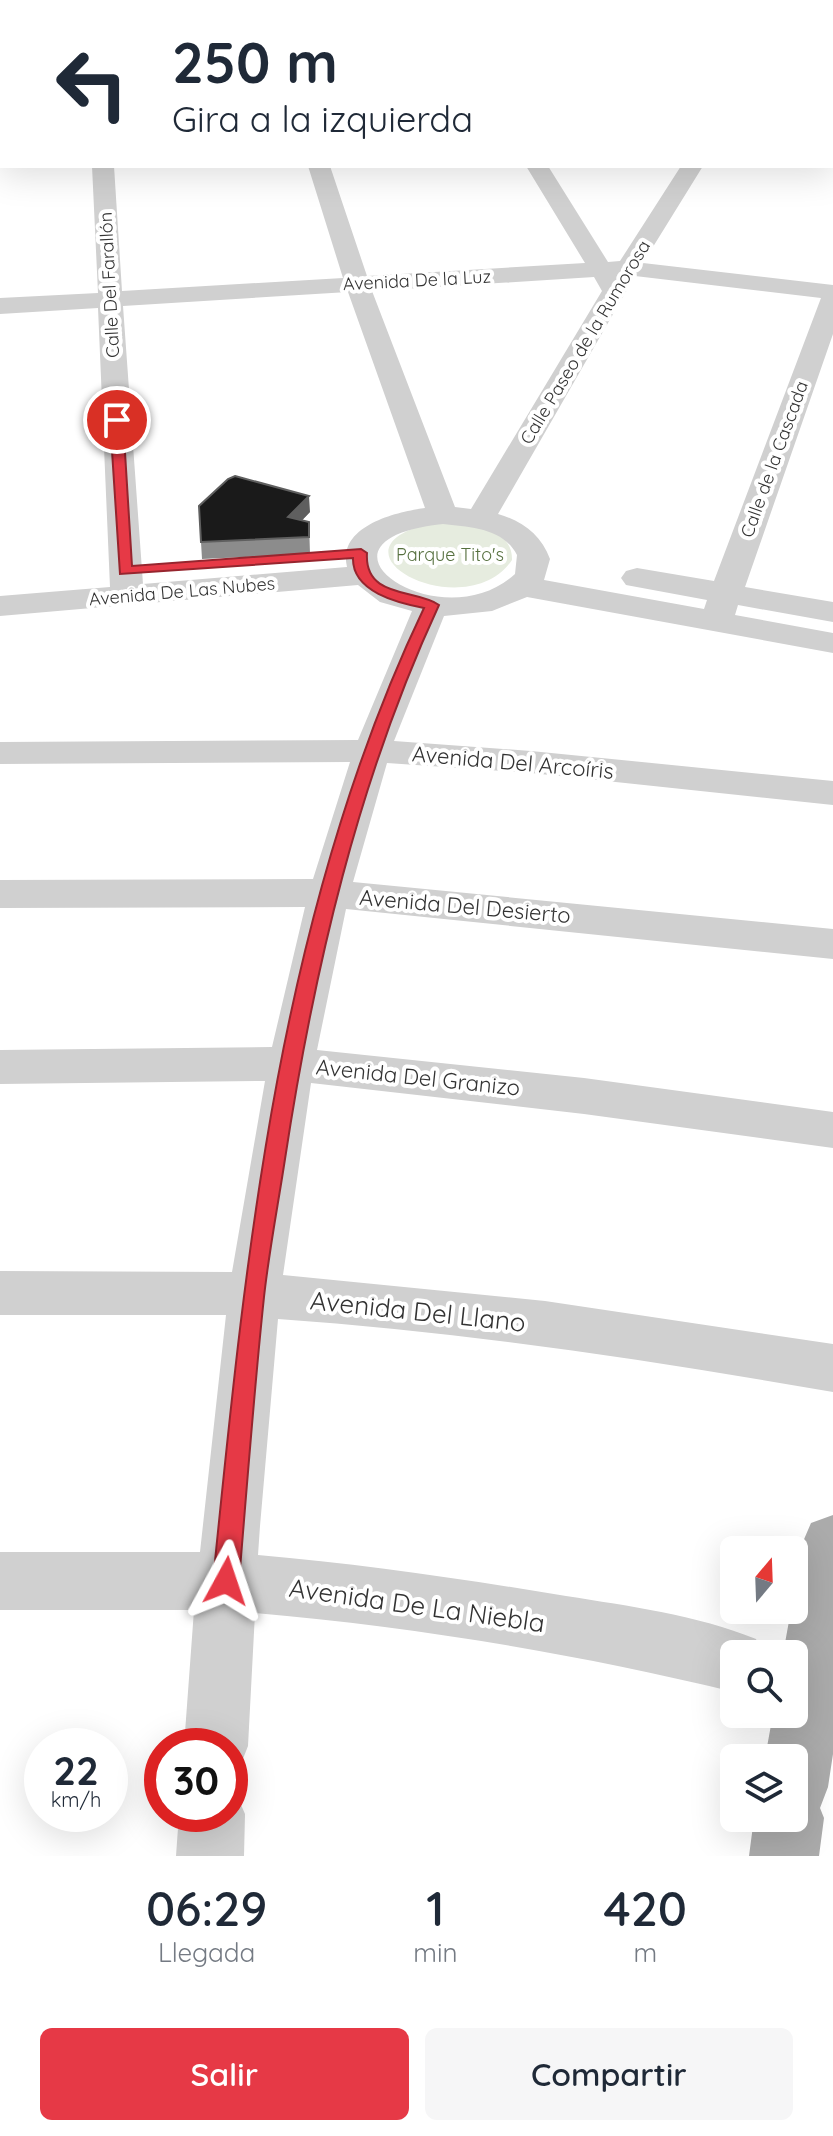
<!DOCTYPE html>
<html lang="es">
<head>
<meta charset="utf-8">
<style>
	:root { --surface:#fff; --page:#f6f6f7; --text:#1f2937; --muted:#747a83; --accent:#e63946 }
	body { margin:0; font-family:Quicksand,sans-serif; background:var(--page); color:var(--text); height:100vh; display:flex; flex-direction:column; font-size:30px; white-space:nowrap }
	* { box-sizing:border-box; margin:0 }
	p { font-size:26px; color:var(--muted) }
	.icon { flex:none; width:44px; height:44px; fill:none; stroke:currentColor; stroke-width:2; stroke-linecap:round; stroke-linejoin:round }
	.map { position:relative; height:1856px; overflow:hidden }
	.panel { display:flex; flex-direction:column; background:var(--surface); flex:1 }
	.panel>* { flex:none }
	.banner { position:absolute; left:0px; top:0px; width:834px; height:168px; box-shadow:0 8px 32px #0002; background:#fff; color:var(--text); overflow:hidden }
	.needle { width:52px; rotate:19deg }
	.tools { position:absolute; left:720px; top:1536px; display:grid; gap:16px }
	.tools a { display:grid; place-items:center; width:88px; height:88px; border-radius:12px; background:var(--surface); box-shadow:0 8px 32px #0002; font-size:40px }
	.speed { position:absolute; left:24px; top:1728px; display:flex; gap:16px; font-size:40px; font-weight:700; text-align:center }
	.speed>* { display:grid; place-content:center; width:104px; height:104px; border-radius:50%; background:var(--surface); box-shadow:0 8px 32px #0002; line-height:1 }
	.speed small { font-size:20px; font-weight:400 }
	.speed .limit { border:12px solid #d22; background:#fff; color:#111 }
	.pin { position:absolute; display:grid; place-items:center; width:68px; height:68px; color:#fff; margin:-34px; border:4px solid #fff; border-radius:50%; box-shadow:0 2px 8px #0007 }
	.me { position:absolute; width:88px; margin:-44px; rotate:5deg; stroke-linejoin:round; filter:drop-shadow(0 0 6px #0008) }
	.turn { display:flex; align-items:center; gap:28px; height:168px; padding:0 40px; font-size:36px }
	.turn .icon { width:104px; height:104px; stroke-width:2.5 }
	.turn b { display:block; font-size:56px; line-height:68px }
	.eta { display:flex; justify-content:space-evenly; align-items:center; height:136px; text-align:center }
	.eta b { font-size:48px; font-weight:600; line-height:56px }
	.cta { display:flex; gap:16px; margin-top:auto; padding:16px 40px }
	.cta a { flex:1; height:92px; border-radius:12px; background:var(--accent); color:#fff; font-size:32px; font-weight:600; line-height:92px; text-align:center }
	.cta a+a { background:var(--page); color:var(--text) }
	.map>svg:first-child { display:block }
	.green { fill:#e6ecdf }
	.lines { fill:none; stroke-linecap:round; stroke-linejoin:round }
	.minor { fill:#d0d0d0; fill-rule:evenodd }
	.major { fill:#ababab; fill-rule:evenodd }
	.wall { fill:#8c8c8c }
	.shaded-wall { fill:#5f5f5f }
	.building { fill:#1a1a1a; stroke:#5f5f5f; stroke-width:2 }
	.route { fill:#e63946; stroke:#96252e; stroke-width:2 }
	.labels { text-anchor:middle; dominant-baseline:central; stroke-width:8; stroke-linejoin:round; paint-order:stroke }
	.far-street-label { font-size:18px; fill:#333; stroke:#fff }
	.far-park-label { font-size:18px; fill:#56703f; stroke:#fff }
	.street-label { font-size:22px; fill:#333; stroke:#fff }
	.near-street-label { font-size:26px; fill:#333; stroke:#fff }
</style>
</head>
<body>
<div class="map">
<svg width="833" height="1856" viewBox="0 0 833 1856">
	<rect width="100%" height="100%" fill="#fff"/>
	<path class="green" d="M 437,522 C 463,525 513,524 512,560 C 464,630 311,547 437,522 Z"/>
	<g class="lines">
		<g class="minor">
			<rect x="84" y="0" width="16" height="2"/>
			<rect x="255" y="0" width="16" height="2"/>
			<polygon points="428,0 444,0 445,2 429,2"/>
			<polygon points="568,0 585,0 586,2 569,2"/>
			<path d="M 92,166 L 114,166 L 122,291 L 343,278 L 308,166 L 330,166 L 367,276 L 585,263 L 526,166 L 548,166 L 608,262 L 620,261 L 681,166 L 703,166 L 643,263 L 833,285 L 833,334 L 745,587 L 833,602 L 833,622 L 738,605 L 735,615 L 833,633 L 833,653 L 527,597 L 492,611 L 444,616 L 394,741 L 531,751 L 833,781 L 833,805 L 531,773 L 387,763 L 353,882 L 833,929 L 833,959 L 346,909 L 317,1050 L 584,1078 L 833,1112 L 833,1148 L 584,1114 L 311,1083 L 283,1275 L 545,1301 L 833,1344 L 833,1392 C 649,1360 465,1332 278,1319 L 260,1526 L 258,1555 C 361,1564 464,1579 566,1596 C 629,1606 697,1615 756,1639 L 762,1654 L 734,1654 L 734,1692 C 577,1654 416,1627 255,1613 L 248,1746 L 239,1769 L 230,1772 L 230,1746 L 184,1746 L 194,1610 L 0,1610 L 0,1552 L 200,1552 L 226,1315 L 0,1315 L 0,1271 L 232,1272 L 265,1081 L 0,1084 L 0,1050 L 272,1047 L 305,907 L 0,908 L 0,880 L 313,879 L 350,762 L 0,764 L 0,742 L 358,740 L 412,611 L 380,602 L 358,585 L 0,616 L 0,596 L 110,587 L 98,308 L 0,314 L 0,298 L 98,293 ZM 635,276 L 821,298 L 714,581 L 637,568 L 626,571 L 621,578 L 626,585 L 707,600 L 704,609 L 544,580 L 550,559 C 541,535 523,521 498,514 ZM 594,277 L 602,291 L 471,509 L 455,507 L 372,291 ZM 348,292 L 425,508 C 396,512 337,526 347,567 L 143,584 L 123,306 ZM 443,524 C 470,527 503,528 517,555 L 515,574 C 440,643 291,540 443,524 Z"/>
			<polygon points="230,1788 235,1791 245,1814 244,1856 176,1856 179,1814 230,1814"/>
		</g>
		<g class="major">
			<rect x="832" y="88" width="1" height="12"/>
			<rect x="0" y="116" width="2" height="12"/>
			<polygon points="833,1515 833,1754 828,1787 820,1808 824,1818 819,1856 749,1856 754,1818 794,1818 794,1758 765,1758 773,1714 794,1714 794,1654 783,1654 791,1610 794,1610 802,1544 811,1523"/>
		</g>
	</g>
	<polygon class="wall" points="310,512 302,520 309,522 310,554 202,559 201,542"/>
	<polygon class="shaded-wall" points="309,496 310,512 289,534 288,517"/>
	<polygon class="building" points="235,476 309,496 288,517 309,522 309,537 201,542 199,506 228,479"/>
	<path class="route" d="M 117,416 L 123,420 L 132,566 L 361,549 L 367,553 C 364,599 417,589 439,605 C 358,780 314,969 285,1159 C 278,1205 269,1251 264,1297 C 254,1391 247,1486 239,1581 L 235,1590 L 226,1594 L 216,1590 L 213,1581 C 246,1252 279,911 424,608 C 398,603 352,592 353,558 L 120,574 L 110,420 Z"/>
	<g class="labels">
		<g class="far-street-label">
			<text transform="translate(417 280) rotate(-3)">Avenida De la Luz</text>
			<text transform="translate(109 285) rotate(-93)">Calle Del Farallón</text>
			<text transform="translate(585 342) rotate(-59)">Calle Paseo de la Rumorosa</text>
			<text transform="translate(774 459) rotate(-70)">Calle de la Cascada</text>
			<text transform="translate(182 591) rotate(-5)">Avenida De Las Nubes</text>
		</g>
		<g class="far-park-label">
			<text x="450" y="554">Parque Tito's</text>
		</g>
		<g class="street-label">
			<text transform="translate(513 762) rotate(5)">Avenida Del Arcoíris</text>
			<text transform="translate(465 906) rotate(5)">Avenida Del Desierto</text>
			<text transform="translate(418 1077) rotate(6)">Avenida Del Granizo</text>
		</g>
		<g class="near-street-label">
			<text transform="translate(418 1311) rotate(6)">Avenida Del Llano</text>
			<text transform="translate(417 1605) rotate(8)">Avenida De La Niebla</text>
		</g>
	</g>
</svg>
<div class="tools">
<a><svg class="needle" viewBox="-14 -14 28 28"><path d="M0-13l5 13h-10z" fill="#e53935"/><path d="M0 13l5-13h-10z" fill="#747a83"/></svg></a>
<a><svg class="icon" aria-label="search" viewBox="0 0 24 24"><circle cx="10" cy="10" r="6"/><path d="M15 15l6 6"/></svg></a>
<a><svg class="icon" aria-label="layers" viewBox="0 0 24 24"><path d="M12 4l9 5-9 5-9-5zM3 14l9 5 9-5"/></svg></a>
</div>
<div class="speed"><div>22<small>km/h</small></div><div class="limit">30</div></div>
<div class="pin" style="left:117px;top:420px;background:#d93025"><svg class="icon" aria-label="arrive" viewBox="0 0 24 24"><path d="M6 21V4h12l-3 4 3 4H6"/></svg></div>
<svg class="me" style="left:226px;top:1581px" viewBox="-20 -20 40 40"><path d="M0-17L14 15 0 8-14 15z" fill="#e63946" stroke="#fff" stroke-width="4"/></svg>
<div class="banner">
<div class="turn"><svg class="icon" aria-label="left" viewBox="0 0 24 24"><path d="M17 20v-9H6M10 6l-5 5 5 5"/></svg><div><b>250 m</b>Gira a la izquierda</div></div>
</div>
</div>
<section class="panel">
<div class="eta">
<div><b>06:29</b><p>Llegada</p></div>
<div><b>1</b><p>min</p></div>
<div><b>420</b><p>m</p></div>
</div>
<div class="cta"><a>Salir</a><a>Compartir</a></div>
</section>
</body>
</html>
